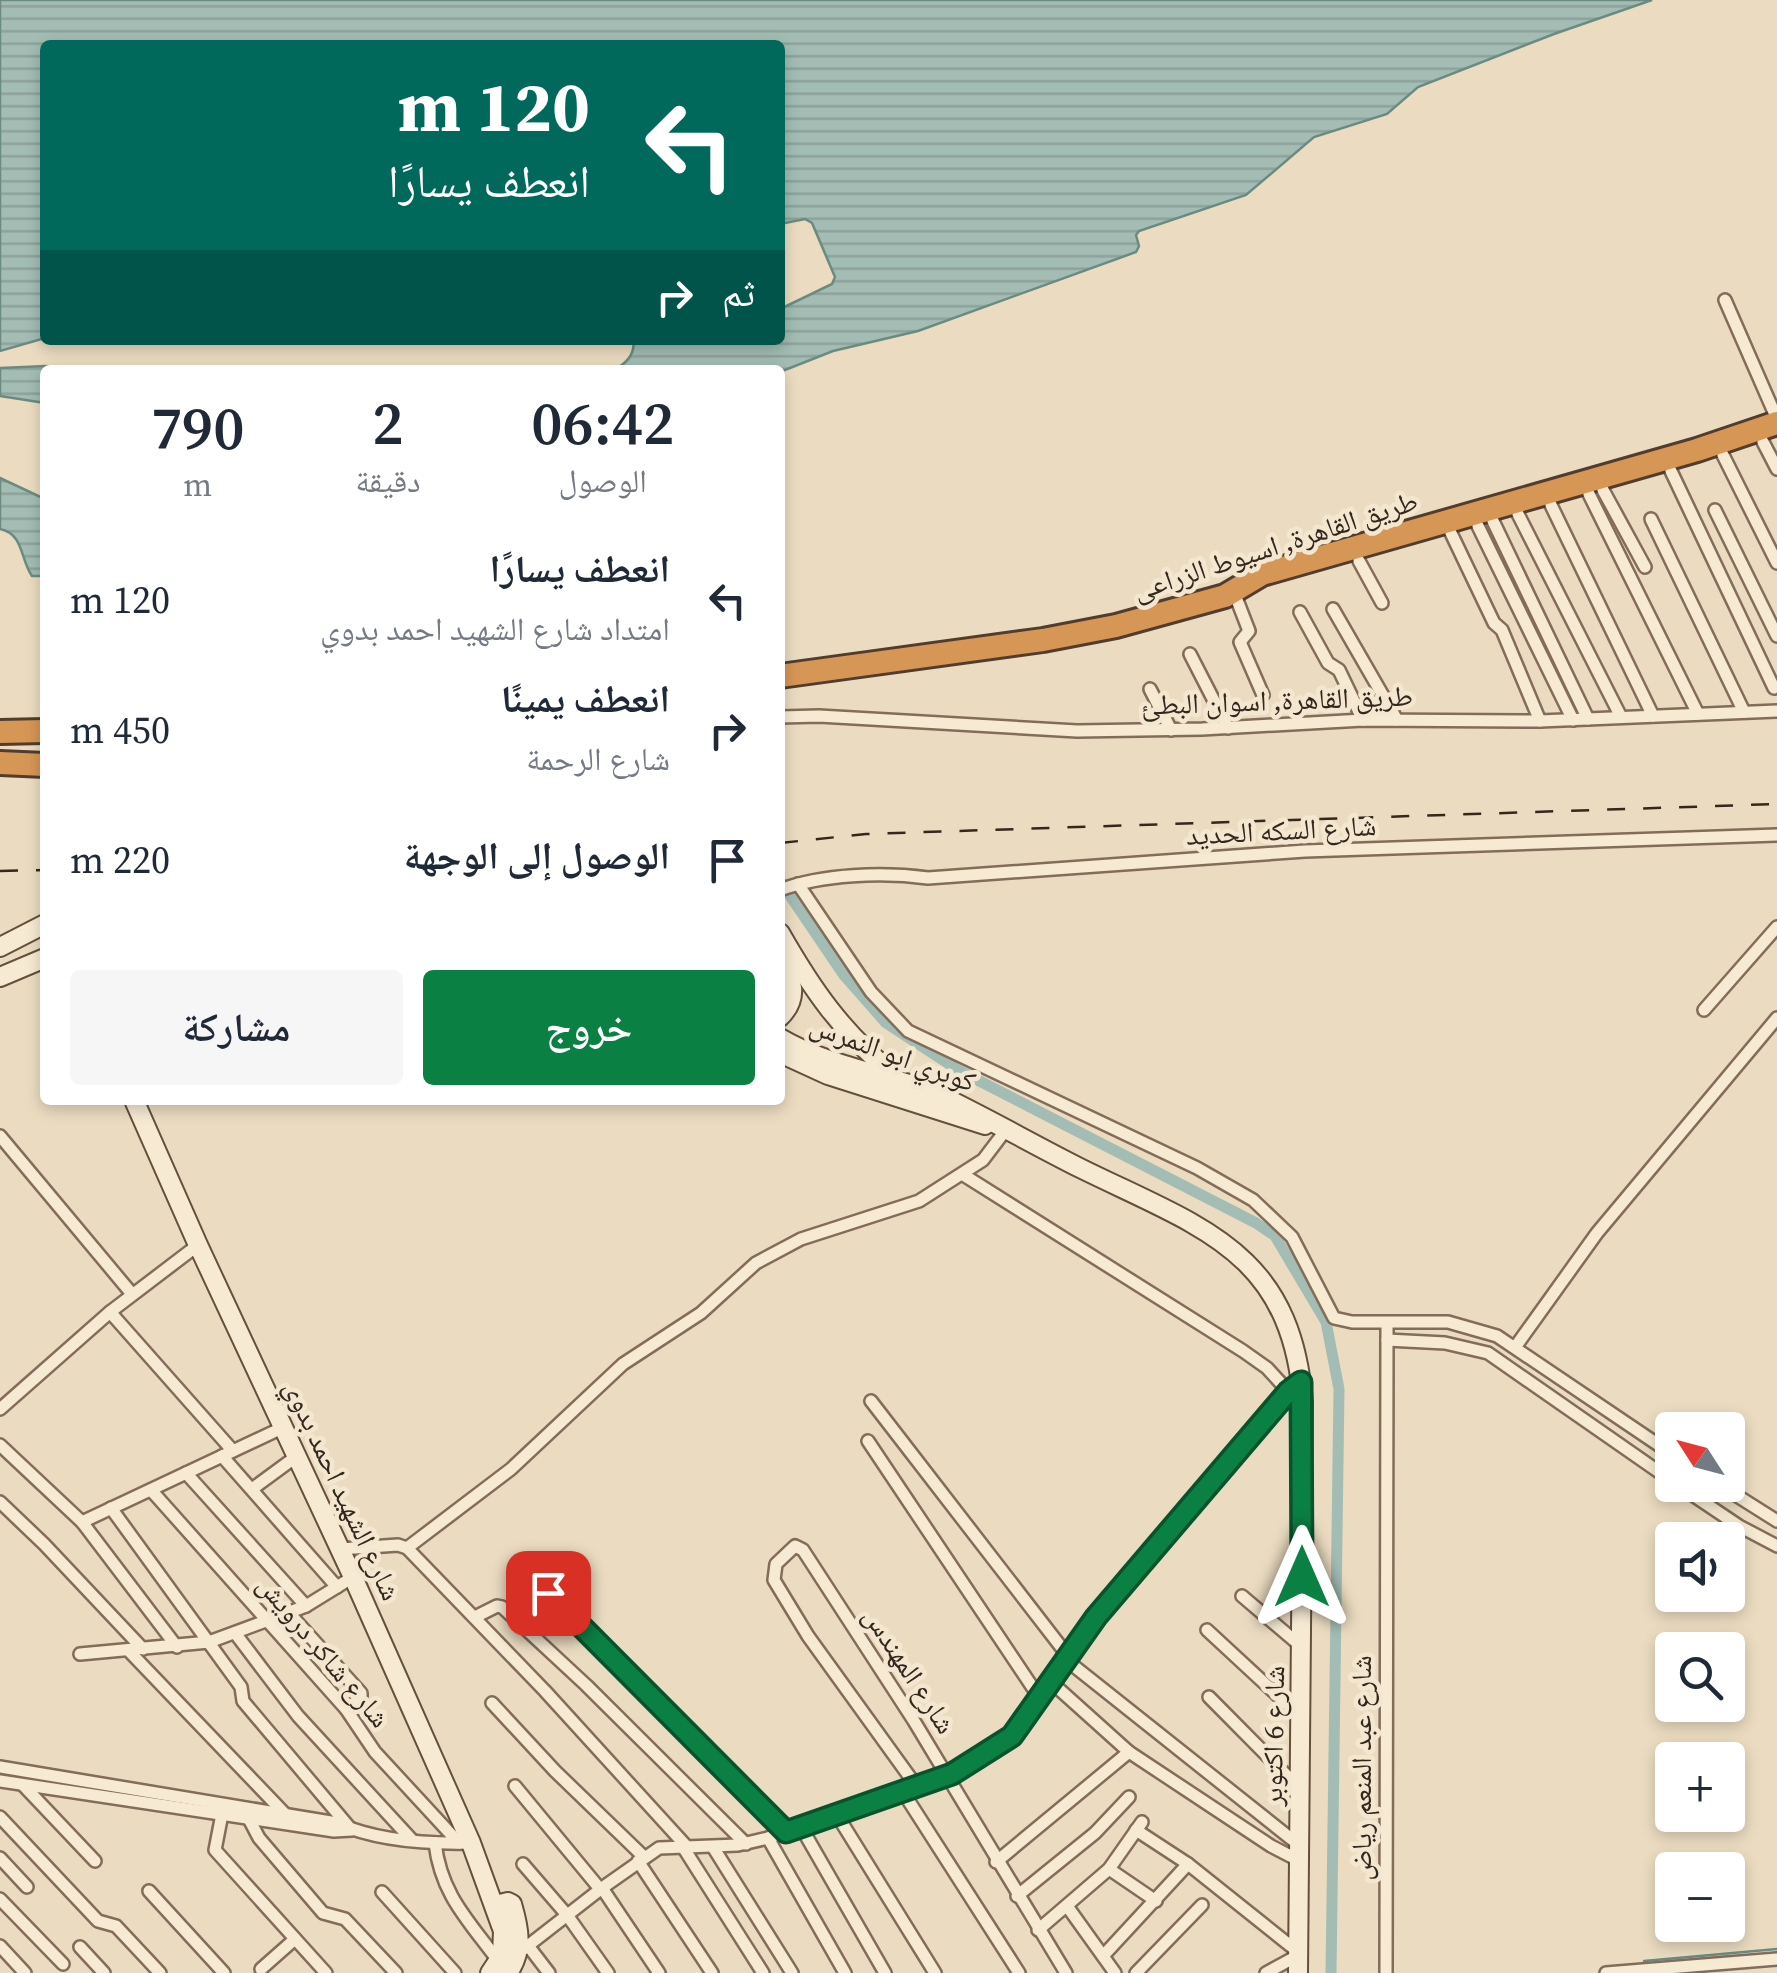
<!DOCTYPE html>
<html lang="ar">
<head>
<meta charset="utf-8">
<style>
	:root { --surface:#fff; --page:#f6f6f7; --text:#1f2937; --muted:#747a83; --accent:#0b8043 }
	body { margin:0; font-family:"Source Serif 4","Noto Naskh Arabic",serif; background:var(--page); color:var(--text); direction:rtl; height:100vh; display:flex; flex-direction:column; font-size:38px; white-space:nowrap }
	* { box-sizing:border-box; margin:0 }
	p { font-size:32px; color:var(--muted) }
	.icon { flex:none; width:55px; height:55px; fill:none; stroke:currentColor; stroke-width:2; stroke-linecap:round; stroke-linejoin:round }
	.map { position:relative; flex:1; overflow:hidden; direction:ltr }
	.details { position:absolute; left:40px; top:365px; width:745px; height:740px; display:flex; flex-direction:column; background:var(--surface); border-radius:10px; box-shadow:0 5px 15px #0003; direction:rtl }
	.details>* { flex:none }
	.hud { position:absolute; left:40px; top:40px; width:745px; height:305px; border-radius:10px; box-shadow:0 5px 15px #0003; direction:rtl; background:#00695c; color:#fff; overflow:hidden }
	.needle { width:65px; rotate:306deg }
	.fabs { position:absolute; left:1655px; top:1412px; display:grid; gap:20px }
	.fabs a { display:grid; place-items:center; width:90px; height:90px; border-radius:10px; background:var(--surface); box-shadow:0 5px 15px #0003; font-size:50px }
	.pin { position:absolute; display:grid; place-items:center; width:85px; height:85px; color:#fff; margin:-42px; border-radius:20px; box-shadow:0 5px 15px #0006 }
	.me { position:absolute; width:110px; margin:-55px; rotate:0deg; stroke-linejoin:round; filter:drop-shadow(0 0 8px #0008) }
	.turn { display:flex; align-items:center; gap:35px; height:210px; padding:0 30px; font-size:45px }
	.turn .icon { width:130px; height:130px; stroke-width:2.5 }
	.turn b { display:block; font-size:70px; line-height:85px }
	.then { display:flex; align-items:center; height:95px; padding:0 30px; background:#0003; gap:20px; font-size:38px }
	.eta { display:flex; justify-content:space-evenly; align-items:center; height:170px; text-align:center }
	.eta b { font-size:60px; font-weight:600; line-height:70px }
	.primary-button { display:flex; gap:20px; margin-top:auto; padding:20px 30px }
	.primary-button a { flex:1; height:115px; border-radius:10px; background:var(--accent); color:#fff; font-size:40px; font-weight:600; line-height:115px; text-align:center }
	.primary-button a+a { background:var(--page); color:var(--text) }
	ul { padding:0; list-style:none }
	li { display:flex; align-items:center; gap:30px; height:130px; padding:0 30px }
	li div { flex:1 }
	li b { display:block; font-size:38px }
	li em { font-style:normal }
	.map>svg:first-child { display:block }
	.water { fill:url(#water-rules); stroke:#6b8b81; stroke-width:2.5 }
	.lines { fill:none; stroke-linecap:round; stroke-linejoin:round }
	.stream { stroke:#6b8b81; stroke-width:2.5 }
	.canal { stroke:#a3bdb4; stroke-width:11 }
	.street-casing { stroke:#836d5a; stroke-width:16 }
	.secondary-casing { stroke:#654f3d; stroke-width:22 }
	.highway-casing { stroke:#513c2e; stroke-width:28 }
	.street { stroke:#f6ead3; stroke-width:11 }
	.secondary { stroke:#f6ead3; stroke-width:18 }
	.highway { stroke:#d69656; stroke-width:22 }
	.rail { stroke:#34271d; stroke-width:2.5; stroke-dasharray:18 18; stroke-linecap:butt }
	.route-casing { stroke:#07532c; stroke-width:25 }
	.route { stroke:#0b8043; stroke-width:18 }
	.labels { text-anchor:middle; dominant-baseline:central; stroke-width:9; stroke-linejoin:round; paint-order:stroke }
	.street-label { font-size:28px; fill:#34271d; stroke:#f3e7d0 }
</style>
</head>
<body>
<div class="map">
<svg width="1777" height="1973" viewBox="0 0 1777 1973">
	<defs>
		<pattern id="water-rules" width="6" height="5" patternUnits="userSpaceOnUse" patternTransform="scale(2.5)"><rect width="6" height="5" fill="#a3bdb4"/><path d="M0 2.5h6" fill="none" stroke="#8da29a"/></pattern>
	</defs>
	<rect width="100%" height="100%" fill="#ebdcc1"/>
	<g class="water">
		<path d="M 0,0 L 1652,0 L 1554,34 L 1418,87 L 1387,114 L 1314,137 L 1246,195 L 1139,231 L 1136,235 L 1139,246 L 1136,252 L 918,331 L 833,351 L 780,372 L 613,370 C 625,365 636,354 633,340 L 780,340 L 780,309 L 832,284 L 835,277 L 812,223 L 805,219 L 780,224 L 780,45 L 45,45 L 45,338 L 0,351 Z"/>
		<polygon points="46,366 61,370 45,370 45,403 0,396 0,368"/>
		<path d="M 0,478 L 45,499 L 45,576 L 32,576 C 20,559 24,534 0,529 Z"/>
	</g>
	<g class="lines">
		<polyline class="stream" points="1644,1961 1777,1949"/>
		<polyline class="canal" points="780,881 843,974 886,1023 958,1070 1256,1223 1275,1236 1326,1322 1339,1389 1331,1973"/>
		<g class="street-casing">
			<g id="street">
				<polyline points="1725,300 1777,419"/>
				<polyline points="1763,442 1777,469"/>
				<polyline points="1723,455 1777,563"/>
				<polyline points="1671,471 1774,688"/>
				<polyline points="1603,490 1645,567"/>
				<polyline points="1589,494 1698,714"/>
				<polyline points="1551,505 1653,716"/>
				<polyline points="1715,510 1777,636"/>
				<polyline points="1518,514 1621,717"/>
				<polyline points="1651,519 1744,712"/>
				<polyline points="1493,521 1588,719"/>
				<polyline points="1478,526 1573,720"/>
				<polyline points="1451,533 1494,623 1502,630 1540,721"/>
				<polyline points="1359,561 1382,603"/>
				<polyline points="1237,600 1249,631 1240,642 1263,695"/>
				<polyline points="1333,609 1397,720"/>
				<polyline points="1300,612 1328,663 1339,670 1363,720"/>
				<polyline points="1190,654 1228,728"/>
				<polyline points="1150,689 1171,730"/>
				<polyline points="780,717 819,716 1077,731 1202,729 1363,720 1540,721 1777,711"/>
				<polyline points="798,884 871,992 908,1031 1197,1168 1253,1200 1292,1237 1334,1318 1352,1322 1448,1322 1497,1336 1672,1454"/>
				<path d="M 780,890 C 822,874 883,872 928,878 L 1305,851 L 1777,835"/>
				<polyline points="1704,1010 1777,927"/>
				<polyline points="0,1136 132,1294"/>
				<polyline points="962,1174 1243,1351 1267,1368 1288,1391"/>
				<polyline points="110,1312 233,1451"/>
				<polyline points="1387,1340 1445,1343 1488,1353 1672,1481"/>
				<polyline points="1516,1346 1597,1233 1777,1018"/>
				<polyline points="871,1401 1068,1656"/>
				<polyline points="0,1409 110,1312 198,1245"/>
				<polyline points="868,1441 1039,1697"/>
				<polyline points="0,1445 82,1522 177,1647"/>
				<polyline points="222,1456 337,1587"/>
				<polyline points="186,1473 306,1606"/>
				<polyline points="1678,1485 1739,1526 1777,1546"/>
				<polyline points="1720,1485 1777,1521"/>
				<polyline points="252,1489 297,1456"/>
				<polyline points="151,1490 346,1709 375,1752 459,1843"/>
				<polyline points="0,1502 44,1544 143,1649"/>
				<polyline points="111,1508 241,1687 243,1701 349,1827"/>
				<polyline points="82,1522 284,1427"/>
				<polyline points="407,1548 511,1469 623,1364 701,1313 756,1263 801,1239 919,1201 983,1160 1005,1131"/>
				<polyline points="340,1549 398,1545 407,1548 545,1691 687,1847"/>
				<polyline points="548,1593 785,1832"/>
				<polyline points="1242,1596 1302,1647"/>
				<polyline points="289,1613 361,1693 361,1698 346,1709"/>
				<polyline points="475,1617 497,1606 502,1607 586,1685 746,1844"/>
				<polyline points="1207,1630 1302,1718"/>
				<polyline points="235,1633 298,1716 411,1839"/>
				<polyline points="128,1650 286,1815"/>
				<polyline points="80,1654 209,1642 306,1606 353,1577"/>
				<polyline points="1065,1659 1299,1845"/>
				<polyline points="1050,1681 1129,1752 1271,1846 1298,1860"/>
				<polyline points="1209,1697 1300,1789"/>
				<polyline points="492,1703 555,1771 644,1857"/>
				<path d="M 0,1767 L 337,1823 C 377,1841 428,1844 471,1843"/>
				<polyline points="0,1781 334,1831 352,1830"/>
				<polyline points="23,1785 95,1861"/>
				<polyline points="515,1786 600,1889"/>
				<polyline points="917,1787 808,1636 774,1580 776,1564 795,1546 803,1550 914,1721 1066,1973"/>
				<polyline points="903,1792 1019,1973"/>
				<polyline points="222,1814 215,1850 326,1973"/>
				<polyline points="837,1815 935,1973"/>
				<polyline points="0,1817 98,1921 116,1926 160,1973"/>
				<polyline points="249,1819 259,1838 323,1913 345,1919 396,1973"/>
				<polyline points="801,1827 885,1973"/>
				<polyline points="1136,1830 1188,1864 1297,1951"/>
				<polyline points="768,1838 845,1973"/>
				<path d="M 435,1843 C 441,1895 469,1921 499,1962"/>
				<polyline points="683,1847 763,1973"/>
				<polyline points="713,1847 792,1973"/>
				<polyline points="0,1858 27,1887"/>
				<polyline points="638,1861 712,1973"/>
				<polyline points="996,1862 1129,1752"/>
				<polyline points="523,1864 567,1915 608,1973"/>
				<polyline points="1109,1869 1156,1901"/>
				<polyline points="602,1888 659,1973"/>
				<polyline points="149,1891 224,1973"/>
				<polyline points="382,1892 455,1973"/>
				<polyline points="1017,1896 1095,1833 1129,1797"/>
				<polyline points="0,1899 63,1964"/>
				<polyline points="1067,1906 1115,1973"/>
				<polyline points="1038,1930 1109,1869 1142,1822"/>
				<polyline points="0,1946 25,1973"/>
				<polyline points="80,1947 104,1973"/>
				<polyline points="529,1947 549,1973"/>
				<path d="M 516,1955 L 602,1888 L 659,1848 L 738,1845 L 768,1838 C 839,1813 964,1786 1016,1732 L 1096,1617 L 1288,1391 L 1301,1382"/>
				<polyline points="1103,1956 1188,1864"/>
				<polyline points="261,1969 295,1939"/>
				<polyline points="1136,1973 1202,1905"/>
				<polyline points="1266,1973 1297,1956"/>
				<polyline points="1386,1973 1387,1323"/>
				<polyline points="1606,1973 1777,1959"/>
			</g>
		</g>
		<g class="secondary-casing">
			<g id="secondary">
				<path d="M 780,933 C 813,991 842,1032 894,1075"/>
				<polyline points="0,947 45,924"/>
				<path d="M 780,957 C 792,979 800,997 780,1017"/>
				<polyline points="0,977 45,958"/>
				<path d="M 780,1038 C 828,1066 882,1073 933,1092 C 984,1116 1032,1144 1082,1169 C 1202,1228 1291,1251 1303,1402 L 1298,1973"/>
				<polyline points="780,1053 828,1075 985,1125"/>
				<polyline points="134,1100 198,1245 353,1577 471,1843 503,1931 502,1955 490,1973"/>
				<path d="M 496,1905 L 508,1902 L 512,1904 C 519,1928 524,1950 508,1973"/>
			</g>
		</g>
		<g class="highway-casing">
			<g id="highway">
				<polyline points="780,676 1043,640 1116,626 1225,596 1262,574 1697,450 1777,423"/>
				<polyline points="0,732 45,731"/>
				<polyline points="0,763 45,765"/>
			</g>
		</g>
		<use href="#street" class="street"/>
		<use href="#secondary" class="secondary"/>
		<use href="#highway" class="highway"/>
		<g class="rail">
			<polyline points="780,843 866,834 1777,804"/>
			<polyline points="0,871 45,870"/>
		</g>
	</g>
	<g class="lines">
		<g class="route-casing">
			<polyline id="route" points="548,1593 786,1832 952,1774 1012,1736 1096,1617 1288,1392 1301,1382 1302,1577"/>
		</g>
		<use href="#route" class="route"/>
	</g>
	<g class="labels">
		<g class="street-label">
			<text transform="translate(1275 545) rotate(-18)">طريق القاهرة, اسيوط الزراعى</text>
			<text transform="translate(1277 700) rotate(-2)">طريق القاهرة, اسوان البطئ</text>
			<text transform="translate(1281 830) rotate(-3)">شارع السكه الحديد</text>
			<text transform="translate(893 1053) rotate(20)">كوبري ابو النمرس</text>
			<text transform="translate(343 1490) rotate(65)">شارع الشهيد احمد بدوي</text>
			<text transform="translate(324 1651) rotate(50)">شارع شاكر درويش</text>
			<text transform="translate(910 1670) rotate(57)">شارع المهندس</text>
			<text transform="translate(1273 1736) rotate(-89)">شارع 6 اكتوبر</text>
			<text transform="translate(1361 1768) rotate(-90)">شارع عبد المنعم رياض</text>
		</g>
	</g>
</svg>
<div class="fabs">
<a><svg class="needle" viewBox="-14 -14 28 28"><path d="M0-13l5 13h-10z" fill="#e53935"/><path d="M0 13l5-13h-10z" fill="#747a83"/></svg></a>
<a><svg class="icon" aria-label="sound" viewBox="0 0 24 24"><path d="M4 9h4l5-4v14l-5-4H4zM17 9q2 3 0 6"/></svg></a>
<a><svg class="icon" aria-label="search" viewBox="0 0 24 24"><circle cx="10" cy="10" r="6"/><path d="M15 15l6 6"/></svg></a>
<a>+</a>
<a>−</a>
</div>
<div class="pin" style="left:548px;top:1593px;background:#d93025"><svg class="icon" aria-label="arrive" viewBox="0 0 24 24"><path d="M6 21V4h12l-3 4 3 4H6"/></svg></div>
<svg class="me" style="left:1302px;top:1577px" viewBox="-20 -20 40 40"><path d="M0-17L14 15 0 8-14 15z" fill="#0b8043" stroke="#fff" stroke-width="4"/></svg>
<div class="hud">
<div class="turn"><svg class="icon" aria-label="left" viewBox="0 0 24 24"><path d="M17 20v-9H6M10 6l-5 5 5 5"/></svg><div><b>120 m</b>انعطف يسارًا</div></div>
<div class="then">ثم<svg class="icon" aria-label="right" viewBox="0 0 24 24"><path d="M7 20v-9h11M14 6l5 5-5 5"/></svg></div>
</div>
<section class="details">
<div class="eta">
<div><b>06:42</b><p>الوصول</p></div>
<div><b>2</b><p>دقيقة</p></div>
<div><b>790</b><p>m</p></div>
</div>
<ul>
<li><svg class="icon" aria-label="left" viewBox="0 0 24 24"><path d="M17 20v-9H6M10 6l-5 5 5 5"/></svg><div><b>انعطف يسارًا</b><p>امتداد شارع الشهيد احمد بدوي</p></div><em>120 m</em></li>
<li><svg class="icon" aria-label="right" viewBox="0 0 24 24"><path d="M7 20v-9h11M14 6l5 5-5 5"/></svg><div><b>انعطف يمينًا</b><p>شارع الرحمة</p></div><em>450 m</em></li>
<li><svg class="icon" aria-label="arrive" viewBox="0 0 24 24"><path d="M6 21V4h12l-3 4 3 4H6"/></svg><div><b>الوصول إلى الوجهة</b></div><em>220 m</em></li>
</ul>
<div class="primary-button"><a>خروج</a><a>مشاركة</a></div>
</section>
</div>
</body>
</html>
